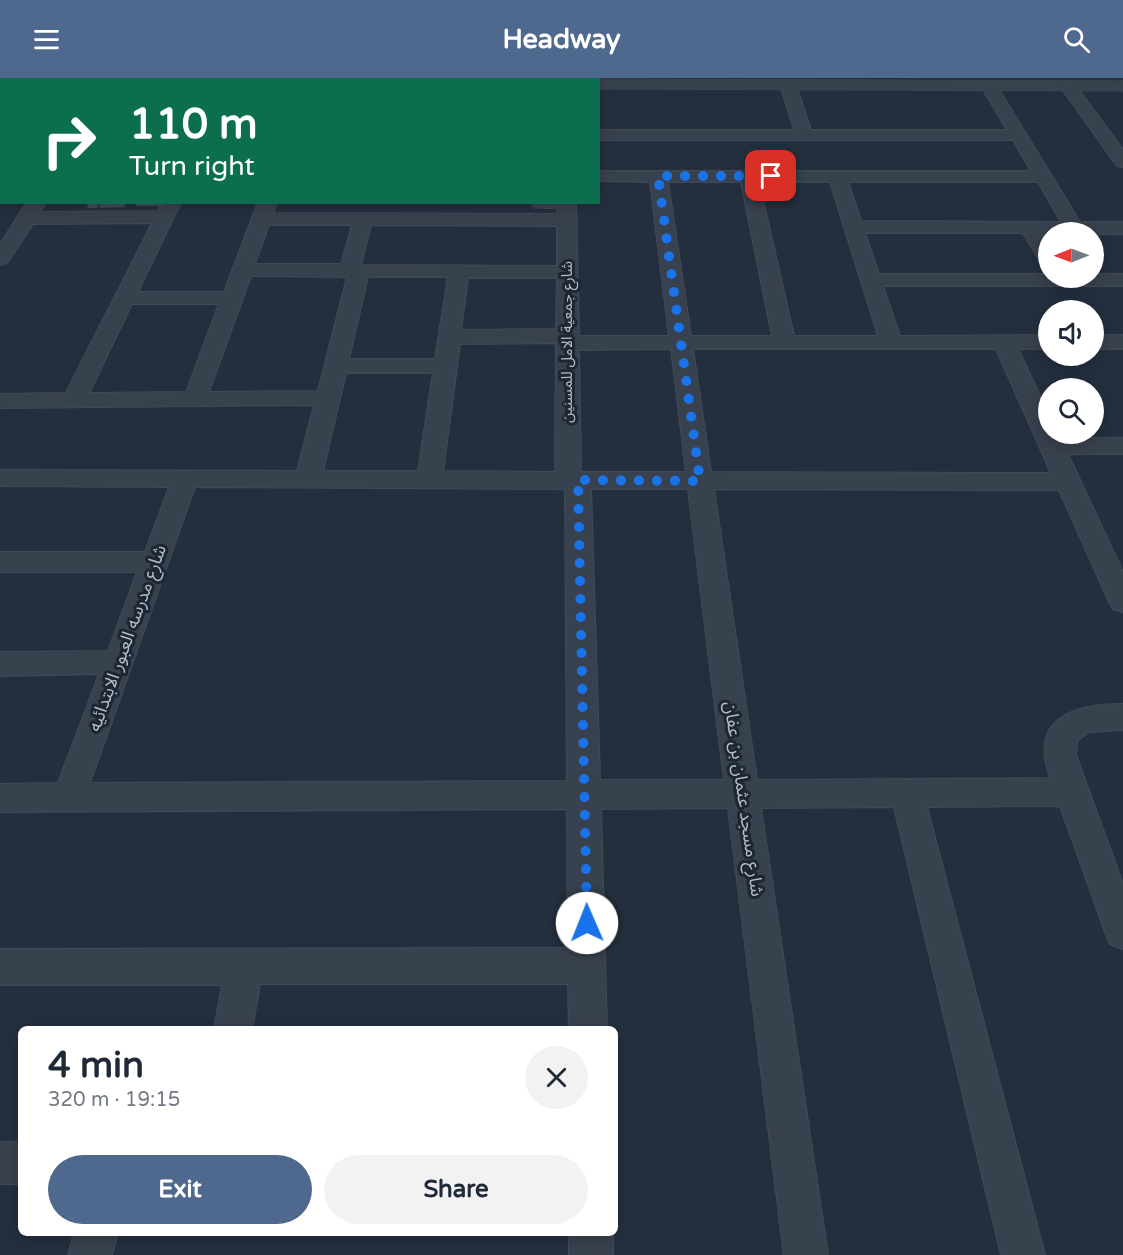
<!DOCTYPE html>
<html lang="en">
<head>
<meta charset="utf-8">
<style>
	:root { --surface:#fff; --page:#f2f2f3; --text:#1f2937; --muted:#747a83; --accent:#4f688e }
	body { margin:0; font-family:"Varela Round","Noto Sans Arabic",sans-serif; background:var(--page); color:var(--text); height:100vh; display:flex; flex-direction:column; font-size:22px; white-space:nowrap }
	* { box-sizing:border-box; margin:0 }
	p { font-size:20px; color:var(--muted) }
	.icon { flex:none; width:33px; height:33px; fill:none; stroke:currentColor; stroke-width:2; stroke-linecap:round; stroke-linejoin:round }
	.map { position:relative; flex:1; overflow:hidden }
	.sheet { position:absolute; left:18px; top:948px; width:600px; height:210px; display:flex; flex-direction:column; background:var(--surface); border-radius:9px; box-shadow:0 3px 15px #0003 }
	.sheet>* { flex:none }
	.guide { position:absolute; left:0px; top:0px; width:600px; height:126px; box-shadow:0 3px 15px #0003; background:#0b6e4f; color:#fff; overflow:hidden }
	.needle { width:39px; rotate:269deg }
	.tools { position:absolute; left:1038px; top:144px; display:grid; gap:12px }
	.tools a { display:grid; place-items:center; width:66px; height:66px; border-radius:50%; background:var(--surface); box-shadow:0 3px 15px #0003; font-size:30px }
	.pin { position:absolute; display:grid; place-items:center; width:51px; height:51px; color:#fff; margin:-26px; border-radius:12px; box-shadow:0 3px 9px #0006 }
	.me { position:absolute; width:66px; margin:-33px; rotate:359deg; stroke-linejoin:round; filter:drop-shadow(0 0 4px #0008) }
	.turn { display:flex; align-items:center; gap:21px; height:126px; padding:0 30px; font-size:27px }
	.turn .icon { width:78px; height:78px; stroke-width:2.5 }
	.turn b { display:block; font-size:42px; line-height:51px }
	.round { display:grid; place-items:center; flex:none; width:63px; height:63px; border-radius:32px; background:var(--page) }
	.summary { display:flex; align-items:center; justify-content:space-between; height:102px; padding:0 30px }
	h1 { font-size:36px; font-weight:700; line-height:45px }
	.primary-button { display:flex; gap:12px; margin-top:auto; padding:12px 30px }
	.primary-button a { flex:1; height:69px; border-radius:36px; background:var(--accent); color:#fff; font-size:24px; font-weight:700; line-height:69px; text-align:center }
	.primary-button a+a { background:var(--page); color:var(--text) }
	header { display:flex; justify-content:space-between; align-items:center; height:78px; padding:0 30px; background:var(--accent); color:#fff; font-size:27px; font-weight:700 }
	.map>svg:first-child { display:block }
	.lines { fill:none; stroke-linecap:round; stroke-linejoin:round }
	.service-casing { stroke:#414a57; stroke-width:1 }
	.minor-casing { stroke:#414a57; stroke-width:2 }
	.tertiary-casing { stroke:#414a57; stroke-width:1 }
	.service { fill:#38414e; fill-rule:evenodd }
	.minor { fill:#38414e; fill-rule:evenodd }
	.tertiary { fill:#38414e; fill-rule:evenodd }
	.wall { fill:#3f4b5c }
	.shaded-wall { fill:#2f3b4b }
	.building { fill:#4b5868; stroke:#5c6777; stroke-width:1.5 }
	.route { stroke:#1a73e8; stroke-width:10; stroke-dasharray:0 18 }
	.labels { text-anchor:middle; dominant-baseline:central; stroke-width:6; stroke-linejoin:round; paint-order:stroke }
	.far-street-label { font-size:15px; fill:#b4bcc9; stroke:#1d2633 }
	.street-label { font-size:18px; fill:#b4bcc9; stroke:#1d2633 }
</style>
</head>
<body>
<header><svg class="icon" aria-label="menu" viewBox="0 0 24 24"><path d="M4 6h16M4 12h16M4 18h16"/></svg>Headway<svg class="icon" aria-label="search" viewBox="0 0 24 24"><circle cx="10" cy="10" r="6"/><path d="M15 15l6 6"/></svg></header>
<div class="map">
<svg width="1123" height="1177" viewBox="0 0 1123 1177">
	<rect width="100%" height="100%" fill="#242f3e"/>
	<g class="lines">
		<g class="service-casing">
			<g id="service">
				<polygon points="2,72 2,79 0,80 0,73"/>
				<polygon points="536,125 567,125 572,128 567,131 533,130 533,126"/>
			</g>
		</g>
		<g class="minor-casing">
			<g id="minor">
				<path d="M 788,2 L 796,7 L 811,52 L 1007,52 L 981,8 L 983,5 L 995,5 L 1080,144 L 1123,144 L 1123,156 L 1043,156 L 1048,165 L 1048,187 L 1041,185 L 1023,155 L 865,155 L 879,196 L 1048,196 L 1048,200 L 1094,200 L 1094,196 L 1123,196 L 1123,208 L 883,208 L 900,258 L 1048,257 L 1048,271 L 1018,271 L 1048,335 L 1048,356 L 1058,356 L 1060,360 L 1123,360 L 1123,376 L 1068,376 L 1123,494 L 1123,534 L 1113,531 L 1109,524 L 1059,412 L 714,411 L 757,702 L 1050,700 C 1029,640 1073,626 1123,626 L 1123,652 L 1089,654 L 1077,663 L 1076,677 L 1123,806 L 1123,871 L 1110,866 L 1105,854 L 1060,728 L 927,729 L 1045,1177 L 1001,1177 L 894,729 L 761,730 L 828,1177 L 784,1177 L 728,730 L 601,731 L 607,951 L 569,951 L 568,906 L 260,906 L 252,951 L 214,951 L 222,907 L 0,907 L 0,871 L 568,870 L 567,731 L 0,734 L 0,706 L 58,705 L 99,596 L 0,598 L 0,574 L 108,573 L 137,494 L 0,494 L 0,474 L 145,474 L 169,409 L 0,408 L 0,392 L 297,393 L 314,327 L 0,330 L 0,316 L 66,315 L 152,145 L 33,146 L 7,185 L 0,187 L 0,166 L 27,124 L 46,124 L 40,134 L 158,133 L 162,124 L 181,124 L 138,214 L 224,214 L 258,124 L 277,124 L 273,135 L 557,136 L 558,124 L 576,124 L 579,258 L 669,258 L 650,104 L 598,103 L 598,93 L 1031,93 L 1013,62 L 598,62 L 598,52 L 794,52 L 780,7 ZM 668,104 L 741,104 L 772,258 L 691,258 ZM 759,104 L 830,104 L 878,258 L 794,258 ZM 848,104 L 1038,104 L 1061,144 L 861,143 ZM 269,147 L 352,147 L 341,186 L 255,186 ZM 371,147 L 557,148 L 557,188 L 361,187 ZM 251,198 L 347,199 L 318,313 L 209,314 ZM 368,199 L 448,199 L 435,281 L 349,281 ZM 468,200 L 557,200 L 556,251 L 461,252 ZM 132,226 L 219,226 L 186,314 L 89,315 ZM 556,265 L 555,394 L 443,393 L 460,266 ZM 671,271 L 686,394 L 581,394 L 579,272 ZM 693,271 L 996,271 L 1051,395 L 711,394 ZM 346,295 L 433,295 L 418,393 L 323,393 ZM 195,409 L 565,411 L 567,703 L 90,705 ZM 591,411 L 688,411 L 724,702 L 600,702 Z"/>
				<polygon points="1068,3 1074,5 1123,72 1123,89 1117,88 1060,8"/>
				<rect x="1094" y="257" width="29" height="14"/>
				<rect x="0" y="1064" width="21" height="42"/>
				<polygon points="74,1155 118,1155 112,1177 68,1177"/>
				<rect x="569" y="1155" width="44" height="22"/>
			</g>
		</g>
		<g class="tertiary-casing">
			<g id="tertiary">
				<polygon points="0,0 9,2 2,2 2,9"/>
				<polygon points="50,0 68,0 49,2"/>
				<polygon points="598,1 1123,3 1123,13 598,11 598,2 595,2"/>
			</g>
		</g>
		<use href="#service" class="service"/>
		<use href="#minor" class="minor"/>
		<use href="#tertiary" class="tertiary"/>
	</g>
	<g class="wall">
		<polygon points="86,124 127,124 124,129 100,130 100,127 98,130 88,130"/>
		<polygon points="135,124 165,124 163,128 136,128"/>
	</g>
	<g class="shaded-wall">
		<polygon points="0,17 2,20 2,34 0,36"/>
		<polygon points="96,124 98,124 100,127 98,130"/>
	</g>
	<g class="building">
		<polygon points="134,0 163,0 162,2 132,2"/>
		<polygon points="215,0 237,0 236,2 214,2"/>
		<rect x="258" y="0" width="22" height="2"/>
	</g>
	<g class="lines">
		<polyline class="route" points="587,845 578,402 700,403 658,98 771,98"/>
	</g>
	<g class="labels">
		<g class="far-street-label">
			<text transform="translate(567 264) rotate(-90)">شارع جمعية الامل للمسنين</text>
		</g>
		<g class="street-label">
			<text transform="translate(127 560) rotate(-70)">شارع مدرسه العبور الابتدائيه</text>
			<text transform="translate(744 721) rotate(82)">شارع مسجد عثمان بن عفان</text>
		</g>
	</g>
</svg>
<div class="tools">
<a><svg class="needle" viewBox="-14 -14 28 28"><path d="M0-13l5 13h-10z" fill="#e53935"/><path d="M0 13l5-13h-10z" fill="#747a83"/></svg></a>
<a><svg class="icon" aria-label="sound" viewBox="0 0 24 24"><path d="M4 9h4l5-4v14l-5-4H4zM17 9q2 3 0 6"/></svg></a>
<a><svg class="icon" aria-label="search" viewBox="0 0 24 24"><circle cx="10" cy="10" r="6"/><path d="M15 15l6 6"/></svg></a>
</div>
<div class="pin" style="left:771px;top:98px;background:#d93025"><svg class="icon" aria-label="arrive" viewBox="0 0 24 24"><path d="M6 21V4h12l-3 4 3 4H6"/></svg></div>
<svg class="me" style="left:587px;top:845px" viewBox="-20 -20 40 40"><circle r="19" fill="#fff"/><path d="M0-13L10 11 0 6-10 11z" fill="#1a73e8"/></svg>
<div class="guide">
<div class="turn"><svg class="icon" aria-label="right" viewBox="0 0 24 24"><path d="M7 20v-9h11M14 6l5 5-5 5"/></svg><div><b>110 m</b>Turn right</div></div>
</div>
<section class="sheet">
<div class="summary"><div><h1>4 min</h1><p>320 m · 19:15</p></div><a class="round"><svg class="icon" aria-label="close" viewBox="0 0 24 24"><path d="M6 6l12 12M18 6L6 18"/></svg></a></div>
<div class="primary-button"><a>Exit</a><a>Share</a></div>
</section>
</div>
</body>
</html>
